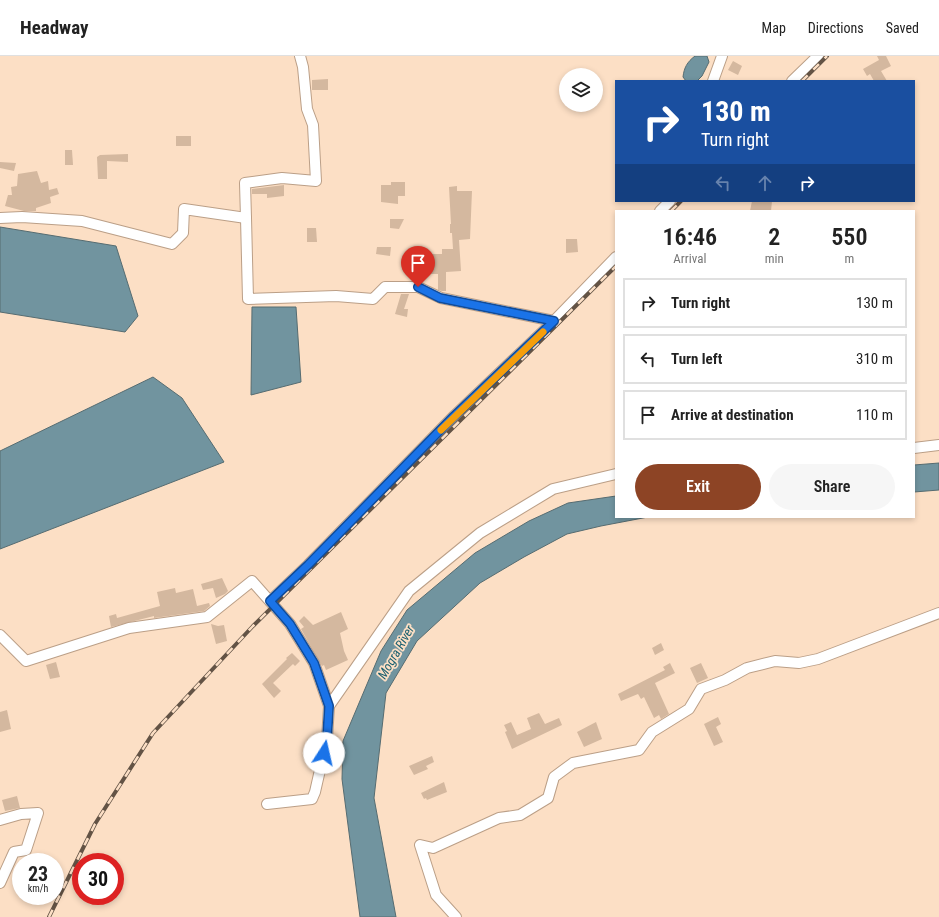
<!DOCTYPE html>
<html lang="en">
<head>
<meta charset="utf-8">
<style>
	:root { --surface:#fff; --page:#f6f6f6; --text:#222; --muted:#767676; --line:#e0e0e0; --accent:#8d4425 }
	body { margin:0; font-family:"Roboto Condensed",sans-serif; background:var(--page); color:var(--text); height:100vh; display:flex; flex-direction:column; font-size:15px; white-space:nowrap }
	* { box-sizing:border-box; margin:0 }
	p { font-size:13px; color:var(--muted) }
	.icon { flex:none; width:22px; height:22px; fill:none; stroke:currentColor; stroke-width:2; stroke-linecap:round; stroke-linejoin:round }
	.map { position:relative; flex:1; overflow:hidden }
	.drawer { position:absolute; left:615px; top:154px; width:300px; height:308px; display:flex; flex-direction:column; background:var(--surface); border-radius:0px; box-shadow:0 2px 6px #0003 }
	.drawer>* { flex:none }
	.top-card { position:absolute; left:615px; top:24px; width:300px; height:122px; border-radius:0px; box-shadow:0 2px 6px #0003; background:#1a4fa0; color:#fff; overflow:hidden }
	.tools { position:absolute; left:559px; top:12px; display:grid; gap:8px }
	.tools a { display:grid; place-items:center; width:44px; height:44px; border-radius:50%; background:var(--surface); box-shadow:0 2px 6px #0003; font-size:20px }
	.speed { position:absolute; left:12px; top:797px; display:flex; gap:8px; font-size:20px; font-weight:700; text-align:center }
	.speed>* { display:grid; place-content:center; width:52px; height:52px; border-radius:50%; background:var(--surface); box-shadow:0 2px 6px #0003; line-height:1 }
	.speed small { font-size:10px; font-weight:400 }
	.speed .limit { border:6px solid #d22; background:#fff; color:#111 }
	.pin { position:absolute; display:grid; place-items:center; width:34px; height:34px; color:#fff; margin:-41px -17px; border-radius:50% 50% 50% 0; rotate:-45deg; box-shadow:0 0 4px #0007 }
	.pin .icon { rotate:45deg }
	.me { position:absolute; width:44px; margin:-22px; rotate:10deg; stroke-linejoin:round; filter:drop-shadow(0 0 3px #0008) }
	.turn { display:flex; align-items:center; gap:14px; height:84px; padding:0 20px; font-size:18px }
	.turn .icon { width:52px; height:52px; stroke-width:2.5 }
	.turn b { display:block; font-size:28px; line-height:34px }
	.lanes { display:flex; align-items:center; height:38px; padding:0 20px; background:#0003; justify-content:center; gap:20px; direction:ltr }
	.lanes .off { opacity:.35 }
	.eta { display:flex; justify-content:space-evenly; align-items:center; height:68px; text-align:center }
	.eta b { font-size:24px; font-weight:600; line-height:28px }
	.primary-button { display:flex; gap:8px; margin-top:auto; padding:8px 20px }
	.primary-button a { flex:1; height:46px; border-radius:24px; background:var(--accent); color:#fff; font-size:16px; font-weight:600; line-height:46px; text-align:center }
	.primary-button a+a { background:var(--page); color:var(--text) }
	ul { padding:0; list-style:none }
	li { display:flex; align-items:center; gap:12px; height:50px; margin:0 8px 6px; padding:0 12px; border:2px solid var(--line); border-radius:0px }
	li div { flex:1 }
	li b { display:block; font-size:15px }
	li em { font-style:normal }
	header { display:flex; align-items:center; gap:24px; box-sizing:border-box; height:56px; padding:0 20px; background:var(--surface); border-bottom:1px solid var(--line) }
	header strong { font-size:19px }
	nav { display:flex; gap:22px; margin-inline-start:auto; font-size:14px }
	.map>svg:first-child { display:block }
	.water { fill:#71949f; stroke:#566c71 }
	.building { fill:#d4b89f }
	.lines { fill:none; stroke-linecap:round; stroke-linejoin:round }
	.street-casing { stroke:#bb9f87; stroke-width:12 }
	.street { stroke:#fff; stroke-width:10 }
	.rail-casing { stroke:#635345; stroke-width:4 }
	.rail { stroke:#fcdfc5; stroke-width:2.5; stroke-dasharray:8; stroke-linecap:butt }
	.route-casing { stroke:#114b97; stroke-width:10 }
	.route { stroke:#1a73e8; stroke-width:7 }
	.slow { stroke:#f59e0b; stroke-width:7 }
	.labels { text-anchor:middle; dominant-baseline:central; stroke-width:3.5; stroke-linejoin:round; paint-order:stroke }
	.water-label { font-size:13px; font-style:italic; fill:#175e6f; stroke:#fcdfc5 }
</style>
</head>
<body>
<header>
<strong>Headway</strong>
<nav><a>Map</a><a>Directions</a><a>Saved</a></nav>
</header>
<div class="map">
<svg width="939" height="861" viewBox="0 0 939 861">
	<rect width="100%" height="100%" fill="#fcdfc5"/>
	<g class="water">
		<path d="M 695,0 L 707,0 L 709,6 L 702,20 L 697,25 L 686,25 L 683,21 C 684,12 687,6 695,0 Z"/>
		<polygon points="0,171 116,190 138,260 125,276 0,256"/>
		<polygon points="252,251 296,251 301,326 251,339"/>
		<polygon points="153,321 182,342 224,406 0,493 0,395"/>
		<polygon points="939,407 939,434 914,436 914,409"/>
		<polygon points="616,440 616,461 648,461 601,470 567,478 524,501 480,527 417,585 386,637 374,742 396,861 360,861 342,723 343,685 381,595 407,554 475,497 529,465 568,447"/>
	</g>
	<g class="building">
		<polygon points="877,0 886,0 891,10 881,15 887,25 874,25 870,18 867,20 863,13 879,4"/>
		<polygon points="733,5 742,10 738,19 728,14"/>
		<polygon points="328,23 328,34 312,34 312,24"/>
		<rect x="176" y="80" width="15" height="10"/>
		<polygon points="65,94 72,94 73,109 65,109"/>
		<polygon points="128,98 128,106 107,105 107,123 98,123 97,101 100,99"/>
		<polygon points="0,106 16,107 14,115 0,112"/>
		<polygon points="37,115 41,127 48,125 49,134 57,132 59,138 50,141 51,147 36,152 36,155 24,155 5,150 8,139 12,139 11,131 17,130 18,118"/>
		<polygon points="391,126 405,126 405,140 398,140 398,148 381,146 381,129 391,129"/>
		<polygon points="284,129 284,140 267,142 267,138 252,138 252,133"/>
		<polygon points="457,130 457,135 472,135 470,183 459,184 461,215 446,216 446,235 442,235 438,234 438,218 430,218 430,213 422,213 421,205 431,204 431,198 442,198 442,193 453,193 452,177 450,177 450,168 451,168 449,131"/>
		<polygon points="752,145 772,145 771,155 750,155"/>
		<polygon points="390,163 404,163 399,173 390,172"/>
		<polygon points="307,172 316,172 317,186 307,186"/>
		<polygon points="566,183 577,183 578,196 566,197"/>
		<polygon points="377,191 391,191 390,200 376,198"/>
		<polygon points="401,238 409,238 404,253 408,253 407,261 395,258"/>
		<polygon points="222,522 228,535 225,538 216,542 213,532 203,534 201,528"/>
		<polygon points="175,532 176,537 193,533 197,550 209,547 210,550 204,555 154,562 154,560 111,571 109,560 116,558 117,562 160,550 157,536"/>
		<polygon points="341,556 348,573 340,577 344,595 348,604 326,614 324,609 322,610 301,573 304,571 299,565 304,560 313,569"/>
		<polygon points="211,568 218,570 224,569 227,585 216,588"/>
		<polygon points="661,587 664,594 655,599 652,592"/>
		<polygon points="292,597 300,605 295,610 293,608 273,627 281,635 274,642 262,628 287,603 286,602"/>
		<polygon points="56,606 60,621 50,623 46,609"/>
		<polygon points="670,607 675,617 655,627 669,658 661,663 659,659 654,662 644,641 641,643 638,638 621,645 618,638 665,614 663,611"/>
		<polygon points="701,607 708,622 697,627 690,612"/>
		<polygon points="7,654 11,673 0,676 0,656"/>
		<polygon points="539,657 545,668 559,662 562,669 512,693 505,676 507,675 504,669 511,666 517,679 531,673 527,662"/>
		<polygon points="718,661 721,668 716,671 723,686 714,690 704,668"/>
		<polygon points="596,666 602,683 584,691 577,676"/>
		<polygon points="432,700 434,706 426,710 428,713 414,719 409,710"/>
		<polygon points="444,726 447,736 427,744 426,742 424,743 421,737"/>
		<polygon points="17,740 20,752 5,755 2,744"/>
	</g>
	<g class="lines">
		<g class="street-casing">
			<g id="street">
				<polyline points="713,25 722,0"/>
				<polyline points="792,25 818,0"/>
				<polyline points="660,155 670,145"/>
				<polyline points="0,162 22,161 82,165 172,188 183,177 184,153 246,162 245,127 282,122 316,125 313,69 307,53 303,11 300,0"/>
				<polyline points="246,162 248,243 336,240 373,243 385,231 418,231 441,242 554,265"/>
				<polyline points="914,392 939,389"/>
				<polyline points="270,545 308,509 454,360 554,265 616,201"/>
				<polyline points="0,579 26,605 129,572 207,561 252,525 290,568 314,607 329,650 327,683 315,736 312,743 267,748"/>
				<polyline points="329,650 409,535 480,477 553,433 616,418"/>
				<polyline points="0,764 21,758 38,757 26,794 14,796 0,827"/>
				<polyline points="456,861 436,839 420,789 433,792 499,762 520,759 548,742 554,721 573,707 639,694 652,676 689,653 701,633 725,624 747,612 775,605 799,607 818,603 939,557"/>
			</g>
		</g>
		<use href="#street" class="street"/>
		<g class="rail-casing">
			<g id="rail">
				<polyline points="802,25 827,0"/>
				<polyline points="671,155 681,145"/>
				<polyline points="49,861 95,768 153,677 253,570 616,210"/>
			</g>
		</g>
		<use href="#rail" class="rail"/>
	</g>
	<g class="lines">
		<g class="route-casing">
			<polyline id="route" points="324,697 327,683 329,650 314,607 290,568 270,545 308,509 454,360 554,265 440,242 418,231"/>
		</g>
		<use href="#route" class="route"/>
		<polyline class="slow" points="441,374 543,276"/>
	</g>
	<g class="labels">
		<g class="water-label">
			<text transform="translate(396 596) rotate(-60)">Mogra River</text>
		</g>
	</g>
</svg>
<div class="tools">
<a><svg class="icon" aria-label="layers" viewBox="0 0 24 24"><path d="M12 4l9 5-9 5-9-5zM3 14l9 5 9-5"/></svg></a>
</div>
<div class="speed"><div>23<small>km/h</small></div><div class="limit">30</div></div>
<div class="pin" style="left:418px;top:231px;background:#d93025"><svg class="icon" aria-label="arrive" viewBox="0 0 24 24"><path d="M6 21V4h12l-3 4 3 4H6"/></svg></div>
<svg class="me" style="left:324px;top:697px" viewBox="-20 -20 40 40"><circle r="19" fill="#fff"/><path d="M0-13L10 11 0 6-10 11z" fill="#1a73e8"/></svg>
<div class="top-card">
<div class="turn"><svg class="icon" aria-label="right" viewBox="0 0 24 24"><path d="M7 20v-9h11M14 6l5 5-5 5"/></svg><div><b>130 m</b>Turn right</div></div>
<div class="lanes"><svg class="icon off" aria-label="left" viewBox="0 0 24 24"><path d="M17 20v-9H6M10 6l-5 5 5 5"/></svg><svg class="icon off" aria-label="ahead" viewBox="0 0 24 24"><path d="M12 20V5M6 11l6-6 6 6"/></svg><svg class="icon" aria-label="right" viewBox="0 0 24 24"><path d="M7 20v-9h11M14 6l5 5-5 5"/></svg></div>
</div>
<section class="drawer">
<div class="eta">
<div><b>16:46</b><p>Arrival</p></div>
<div><b>2</b><p>min</p></div>
<div><b>550</b><p>m</p></div>
</div>
<ul>
<li><svg class="icon" aria-label="right" viewBox="0 0 24 24"><path d="M7 20v-9h11M14 6l5 5-5 5"/></svg><div><b>Turn right</b></div><em>130 m</em></li>
<li><svg class="icon" aria-label="left" viewBox="0 0 24 24"><path d="M17 20v-9H6M10 6l-5 5 5 5"/></svg><div><b>Turn left</b></div><em>310 m</em></li>
<li><svg class="icon" aria-label="arrive" viewBox="0 0 24 24"><path d="M6 21V4h12l-3 4 3 4H6"/></svg><div><b>Arrive at destination</b></div><em>110 m</em></li>
</ul>
<div class="primary-button"><a>Exit</a><a>Share</a></div>
</section>
</div>
</body>
</html>
